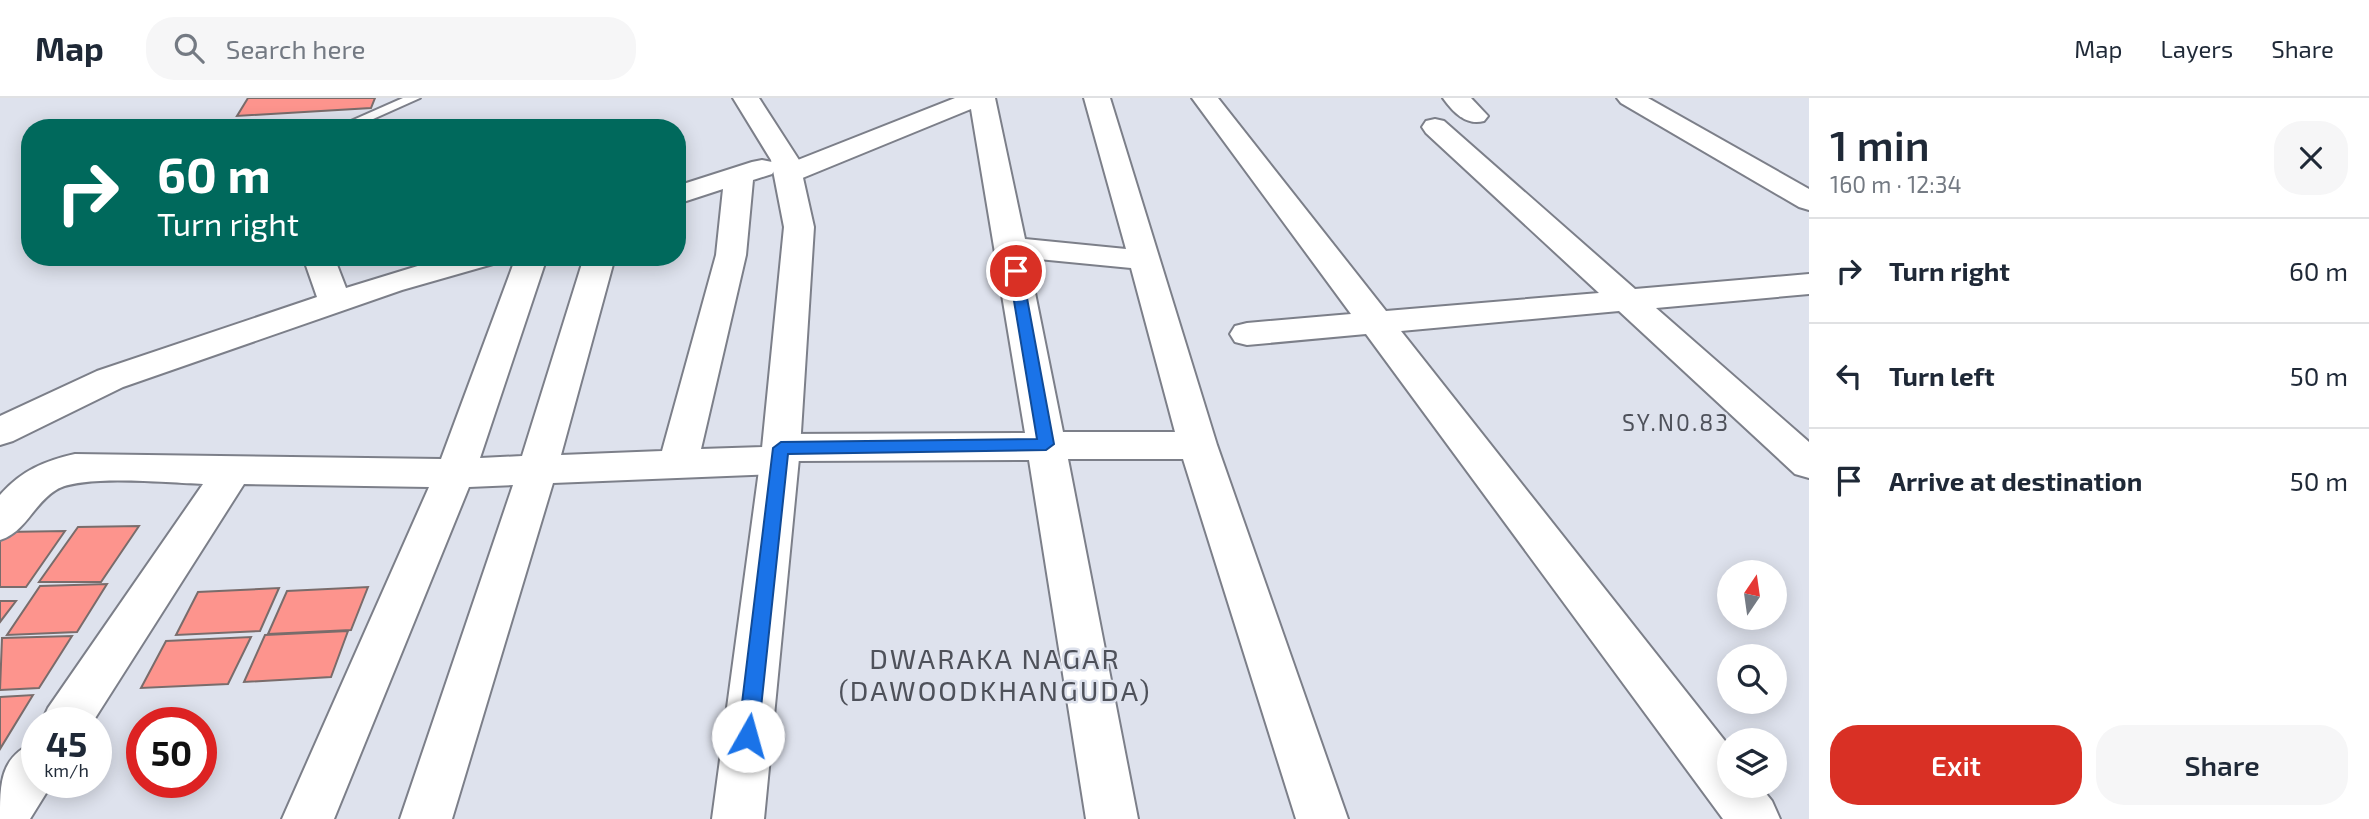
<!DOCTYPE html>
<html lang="en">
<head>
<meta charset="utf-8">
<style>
	:root { --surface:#fff; --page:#f6f6f7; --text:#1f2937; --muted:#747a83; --line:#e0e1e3; --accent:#d93025 }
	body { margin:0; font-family:"Exo 2",sans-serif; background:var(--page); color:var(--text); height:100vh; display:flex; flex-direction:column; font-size:26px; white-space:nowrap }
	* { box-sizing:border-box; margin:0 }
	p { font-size:23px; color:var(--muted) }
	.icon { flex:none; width:38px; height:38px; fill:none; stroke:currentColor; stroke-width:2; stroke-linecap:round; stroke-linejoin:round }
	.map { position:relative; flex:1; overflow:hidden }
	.drawer { display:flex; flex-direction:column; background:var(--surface); width:560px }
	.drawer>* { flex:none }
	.banner { position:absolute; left:21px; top:21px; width:665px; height:147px; border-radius:28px; box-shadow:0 4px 18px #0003; background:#00695c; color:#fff; overflow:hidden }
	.needle { width:46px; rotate:13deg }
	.controls { position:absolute; left:1717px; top:462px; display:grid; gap:14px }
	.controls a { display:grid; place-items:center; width:70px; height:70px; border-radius:50%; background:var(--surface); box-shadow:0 4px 18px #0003; font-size:35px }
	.speed { position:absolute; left:21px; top:609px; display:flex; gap:14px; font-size:35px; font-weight:700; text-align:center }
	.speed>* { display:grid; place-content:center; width:91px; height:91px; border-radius:50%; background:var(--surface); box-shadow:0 4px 18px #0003; line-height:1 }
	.speed small { font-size:18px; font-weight:400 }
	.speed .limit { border:10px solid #d22; background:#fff; color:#111 }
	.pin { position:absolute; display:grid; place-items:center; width:60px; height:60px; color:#fff; margin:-30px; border:4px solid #fff; border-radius:50%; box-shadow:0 2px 7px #0007 }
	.me { position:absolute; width:77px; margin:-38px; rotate:7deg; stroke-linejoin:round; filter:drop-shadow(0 0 5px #0008) }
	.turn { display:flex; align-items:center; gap:24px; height:147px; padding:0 21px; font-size:32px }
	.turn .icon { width:91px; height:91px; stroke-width:2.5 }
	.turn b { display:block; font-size:49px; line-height:60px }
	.round { display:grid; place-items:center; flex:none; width:74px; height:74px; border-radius:28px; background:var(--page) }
	.head { display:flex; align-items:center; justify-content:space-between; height:119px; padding:0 21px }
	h1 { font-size:42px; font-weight:600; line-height:52px }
	.action { display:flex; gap:14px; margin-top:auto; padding:14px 21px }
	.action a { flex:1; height:80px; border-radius:28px; background:var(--accent); color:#fff; font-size:28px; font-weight:600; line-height:80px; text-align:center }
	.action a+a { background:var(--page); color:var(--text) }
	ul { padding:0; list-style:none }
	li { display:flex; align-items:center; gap:21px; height:105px; padding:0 21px; border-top:2px solid var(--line) }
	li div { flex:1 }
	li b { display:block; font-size:26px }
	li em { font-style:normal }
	header { display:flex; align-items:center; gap:42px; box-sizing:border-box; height:98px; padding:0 35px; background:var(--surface); border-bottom:2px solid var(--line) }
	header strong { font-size:33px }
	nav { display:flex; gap:38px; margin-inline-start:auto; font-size:24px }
	.search { width:490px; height:63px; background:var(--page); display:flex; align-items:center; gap:18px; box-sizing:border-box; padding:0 24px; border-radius:28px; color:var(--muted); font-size:26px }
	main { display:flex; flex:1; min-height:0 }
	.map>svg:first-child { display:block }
	.building { fill:#fd948d; stroke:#796c6b; stroke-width:2 }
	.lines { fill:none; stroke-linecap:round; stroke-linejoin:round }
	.lane-casing { stroke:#7c7f89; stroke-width:4 }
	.street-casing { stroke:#7c7f89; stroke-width:4 }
	.secondary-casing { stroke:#7c7f89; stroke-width:4 }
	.lane { fill:#fff; fill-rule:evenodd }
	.street { fill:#fff; fill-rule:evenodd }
	.secondary { fill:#fff; fill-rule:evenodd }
	.route { fill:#1a73e8; stroke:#114b97; stroke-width:2 }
	.labels { text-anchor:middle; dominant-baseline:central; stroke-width:5; stroke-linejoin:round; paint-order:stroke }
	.neighbourhood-label { font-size:23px; letter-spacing:2px; fill:#4e515a; stroke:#dee2ed }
	.near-neighbourhood-label { font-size:28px; letter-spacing:2px; fill:#4e515a; stroke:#dee2ed }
</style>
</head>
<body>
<header>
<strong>Map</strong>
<div class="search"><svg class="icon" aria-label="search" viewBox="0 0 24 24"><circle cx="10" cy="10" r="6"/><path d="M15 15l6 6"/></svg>Search here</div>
<nav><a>Map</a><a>Layers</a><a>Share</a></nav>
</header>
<main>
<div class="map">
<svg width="1809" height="721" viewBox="0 0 1809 721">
	<rect width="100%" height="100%" fill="#dee2ed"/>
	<g class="building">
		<polygon points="248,0 375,0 371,10 237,18"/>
		<polygon points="139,428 101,484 39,484 78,429"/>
		<polygon points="65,433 26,489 0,489 0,441 5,434"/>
		<polygon points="107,486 77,534 7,537 40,488"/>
		<polygon points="368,489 351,532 268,536 287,493"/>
		<polygon points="279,490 260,533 176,537 198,494"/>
		<polygon points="0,503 16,503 0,524"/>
		<polygon points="348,533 331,579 244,584 265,537"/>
		<polygon points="72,538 39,590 0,592 2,540"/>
		<polygon points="251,539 228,586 141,590 166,543"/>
		<polygon points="33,597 0,651 0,599"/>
	</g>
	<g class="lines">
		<g class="lane-casing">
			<polygon id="lane" points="403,0 420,0 353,30 335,30"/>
		</g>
		<g class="street-casing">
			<g id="street">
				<path d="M 955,0 L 995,0 L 1025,141 L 1126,151 L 1084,0 L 1110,0 L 1217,347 L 1348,721 L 1296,721 L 1183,361 L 1068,361 L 1138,721 L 1086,721 L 1029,362 L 797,363 L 793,372 L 779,376 L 553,385 L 452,721 L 400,721 L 513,387 L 469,389 L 334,721 L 282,721 L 429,389 L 244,386 L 92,625 L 41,625 L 48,610 L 203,386 C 170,385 81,376 56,392 C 33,406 26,434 0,442 L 0,397 C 21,373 44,363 75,356 L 441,361 L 516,159 L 547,159 L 480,360 L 522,358 L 584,159 L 615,159 L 561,357 L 662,353 L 716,157 L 723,91 L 677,106 L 677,88 L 752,64 L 762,62 L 772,64 L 776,70 L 772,76 L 753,82 L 746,157 L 701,351 L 763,349 L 768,340 L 781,336 L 1025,335 L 971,11 L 800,81 L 790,83 L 780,81 L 776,75 L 780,69 ZM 1028,160 L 1131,170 L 1175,334 L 1063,334 Z"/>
				<polygon points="1192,0 1218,0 1386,213 1599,195 1426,35 1422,29 1426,23 1435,21 1444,23 1635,191 1809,176 1809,196 1656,210 1809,344 1809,380 1795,376 1619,213 1401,233 1729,648 1729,688 1760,688 1772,703 1780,721 1723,721 1366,236 1247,247 1235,244 1230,236 1235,228 1247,225 1351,216"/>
				<path d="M 1443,0 L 1471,0 L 1488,18 L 1484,23 C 1466,28 1453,14 1443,0 Z"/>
				<polygon points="1617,0 1648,0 1809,91 1809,112 1799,109 1621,5"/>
				<polygon points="303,159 334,159 346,190 447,159 497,159 493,166 402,192 123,289 13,343 0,347 0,318 97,273 317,199"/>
				<path d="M 37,643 L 37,684 L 53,684 L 30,721 L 0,721 C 0,684 0,658 37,643 Z"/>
			</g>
		</g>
		<g class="secondary-casing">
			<polygon id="secondary" points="733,0 759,0 799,62 814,129 800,350 764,721 712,721 762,350 784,129 771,62"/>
		</g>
		<use href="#lane" class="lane"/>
		<use href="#street" class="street"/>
		<use href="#secondary" class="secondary"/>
	</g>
	<polygon class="route" points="1016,169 1022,173 1054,346 1046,352 788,356 758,638 755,645 748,647 741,645 738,638 773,350 781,344 1037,341 1009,173"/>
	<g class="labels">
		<g class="neighbourhood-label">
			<text x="1676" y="324">SY.N0.83</text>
		</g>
		<g class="near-neighbourhood-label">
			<text x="995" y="560">DWARAKA NAGAR<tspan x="995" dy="32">(DAWOODKHANGUDA)</tspan></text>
		</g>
	</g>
</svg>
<div class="controls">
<a><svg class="needle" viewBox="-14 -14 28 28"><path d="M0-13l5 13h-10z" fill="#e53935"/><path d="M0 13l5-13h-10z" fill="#747a83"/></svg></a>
<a><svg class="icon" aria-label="search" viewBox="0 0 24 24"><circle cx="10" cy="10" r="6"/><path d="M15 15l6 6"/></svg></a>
<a><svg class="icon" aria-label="layers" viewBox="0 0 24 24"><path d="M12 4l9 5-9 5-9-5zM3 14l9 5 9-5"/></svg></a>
</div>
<div class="speed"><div>45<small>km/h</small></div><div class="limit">50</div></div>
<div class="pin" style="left:1016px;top:173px;background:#d93025"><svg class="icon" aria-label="arrive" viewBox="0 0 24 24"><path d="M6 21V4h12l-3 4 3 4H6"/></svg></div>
<svg class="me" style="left:748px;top:638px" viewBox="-20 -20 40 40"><circle r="19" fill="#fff"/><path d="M0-13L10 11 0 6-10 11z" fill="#1a73e8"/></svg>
<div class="banner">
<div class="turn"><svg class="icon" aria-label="right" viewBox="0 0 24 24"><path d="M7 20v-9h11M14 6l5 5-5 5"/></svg><div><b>60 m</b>Turn right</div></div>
</div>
</div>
<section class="drawer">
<div class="head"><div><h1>1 min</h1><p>160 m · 12:34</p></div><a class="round"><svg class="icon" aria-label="close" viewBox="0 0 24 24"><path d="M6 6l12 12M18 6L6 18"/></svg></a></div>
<ul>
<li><svg class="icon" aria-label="right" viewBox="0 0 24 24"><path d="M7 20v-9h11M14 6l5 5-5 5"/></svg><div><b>Turn right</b></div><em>60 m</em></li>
<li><svg class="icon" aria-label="left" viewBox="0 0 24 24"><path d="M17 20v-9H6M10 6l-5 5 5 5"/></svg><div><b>Turn left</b></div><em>50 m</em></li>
<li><svg class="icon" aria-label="arrive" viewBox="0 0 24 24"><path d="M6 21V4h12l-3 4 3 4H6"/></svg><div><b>Arrive at destination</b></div><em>50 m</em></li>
</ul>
<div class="action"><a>Exit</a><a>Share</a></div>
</section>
</main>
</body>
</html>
